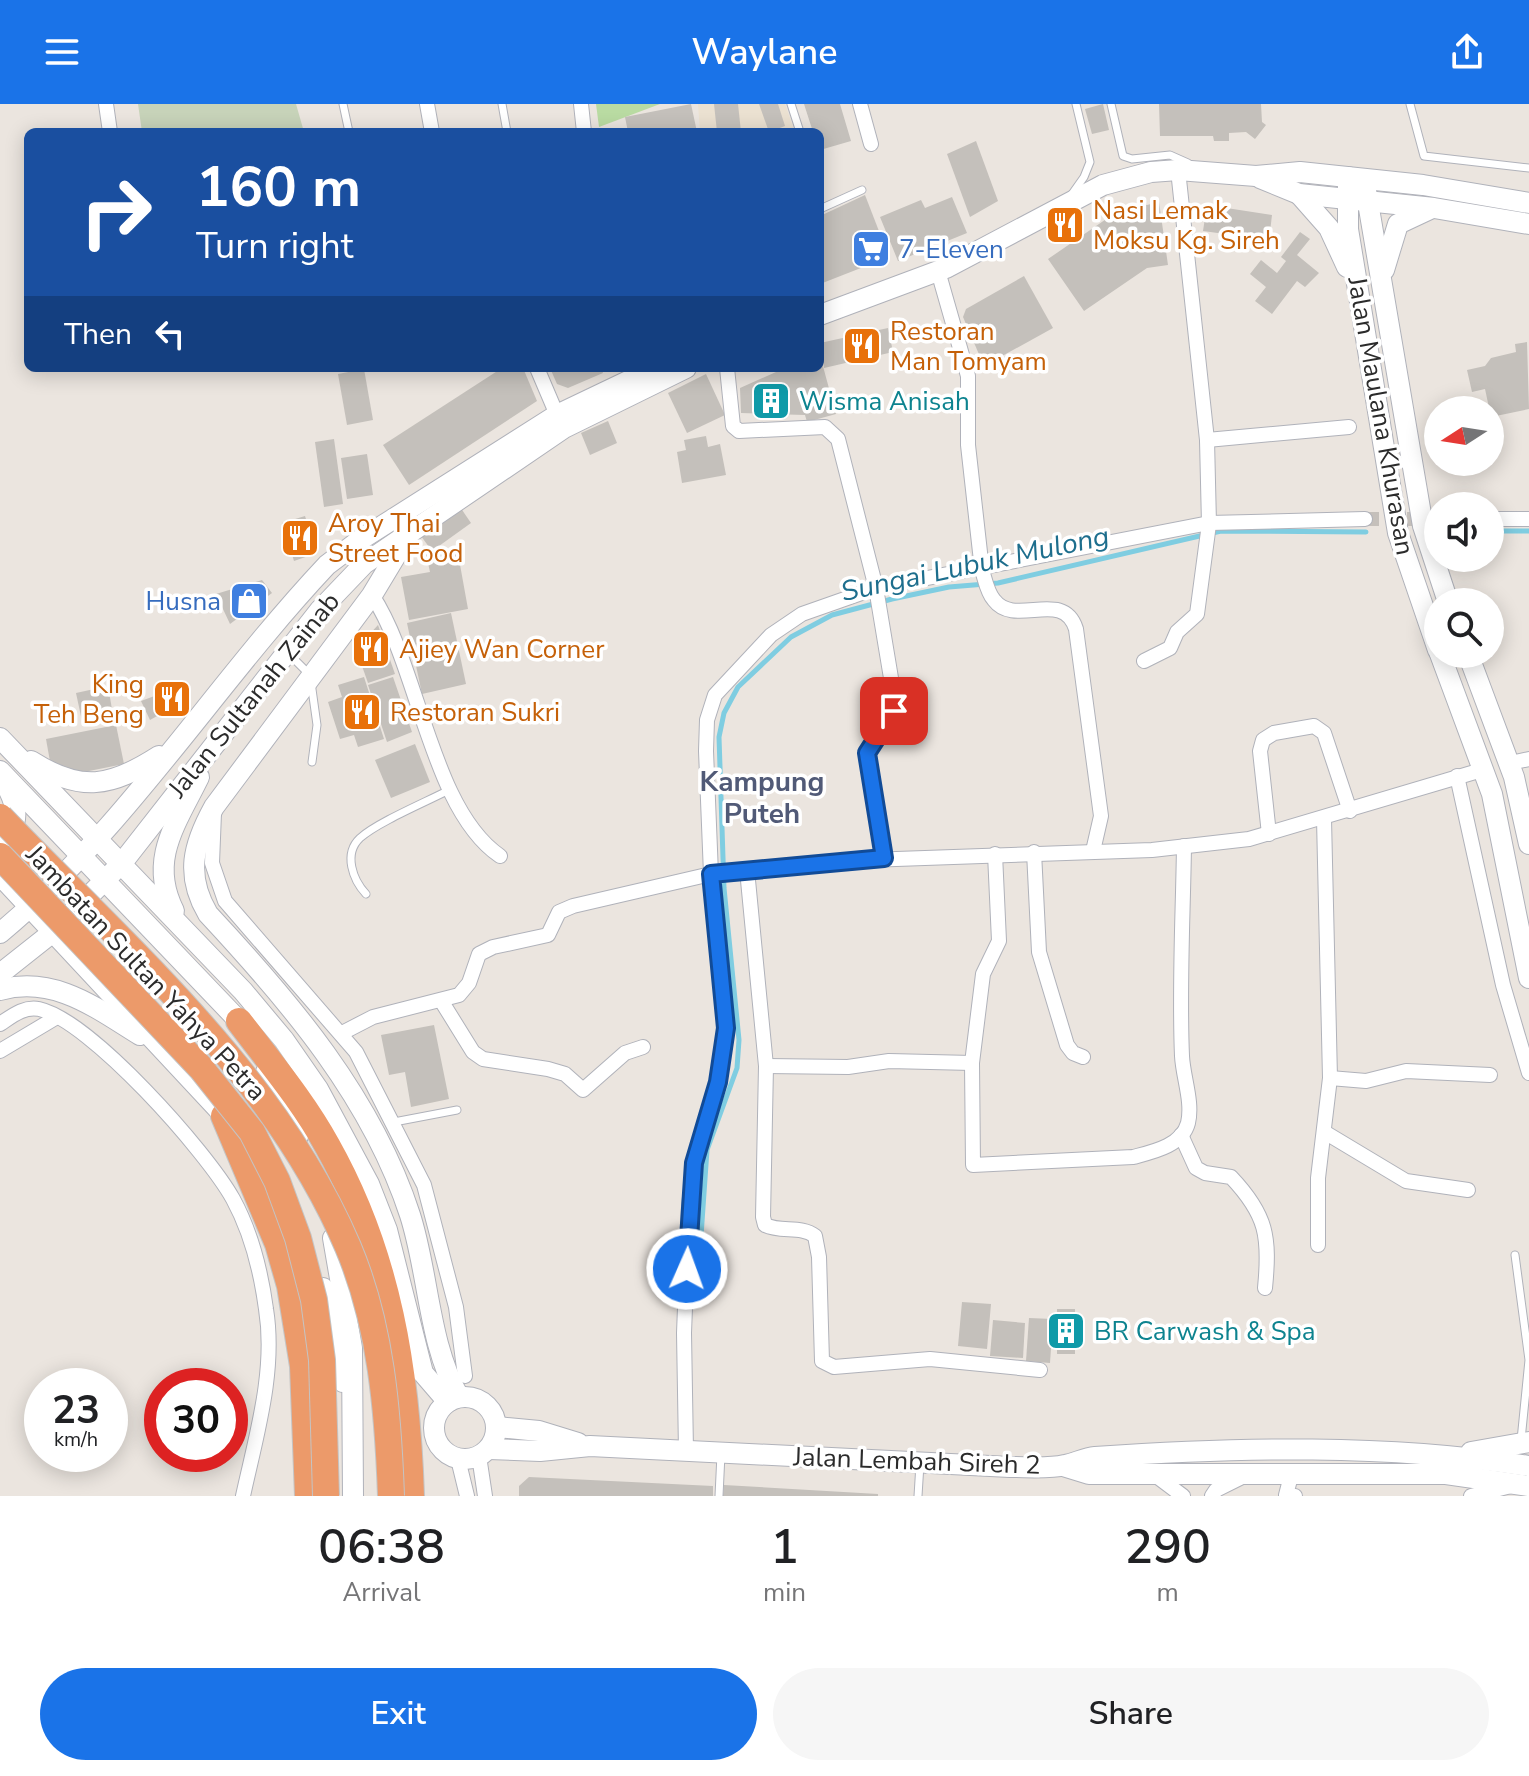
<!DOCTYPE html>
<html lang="en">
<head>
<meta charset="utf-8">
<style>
	:root { --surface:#fff; --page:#f6f6f6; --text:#202124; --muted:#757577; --accent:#1a73e8 }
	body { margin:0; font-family:"Nunito Sans",sans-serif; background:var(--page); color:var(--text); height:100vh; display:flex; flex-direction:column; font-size:30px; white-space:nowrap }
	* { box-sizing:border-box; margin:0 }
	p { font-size:26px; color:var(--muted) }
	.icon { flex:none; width:44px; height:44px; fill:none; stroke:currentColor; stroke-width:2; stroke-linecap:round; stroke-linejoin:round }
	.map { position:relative; height:1392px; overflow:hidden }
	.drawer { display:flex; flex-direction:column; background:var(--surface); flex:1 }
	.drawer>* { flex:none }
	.banner { position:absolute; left:24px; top:24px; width:800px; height:244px; border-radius:12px; box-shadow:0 4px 20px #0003; background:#1a4fa0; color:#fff; overflow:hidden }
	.needle { width:52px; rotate:258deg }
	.buttons { position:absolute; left:1424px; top:292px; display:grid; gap:16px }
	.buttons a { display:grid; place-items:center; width:80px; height:80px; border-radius:50%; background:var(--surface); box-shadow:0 4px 20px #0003; font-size:40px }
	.speed { position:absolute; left:24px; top:1264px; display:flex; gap:16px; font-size:40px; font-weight:700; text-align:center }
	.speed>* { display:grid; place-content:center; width:104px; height:104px; border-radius:50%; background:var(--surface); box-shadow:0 4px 20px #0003; line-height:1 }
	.speed small { font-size:20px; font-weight:400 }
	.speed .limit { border:12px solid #d22; background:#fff; color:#111 }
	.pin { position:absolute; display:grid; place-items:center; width:68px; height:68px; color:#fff; margin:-34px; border-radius:16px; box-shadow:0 4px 12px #0006 }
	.me { position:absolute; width:88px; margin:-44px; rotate:2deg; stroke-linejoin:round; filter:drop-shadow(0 0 6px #0008) }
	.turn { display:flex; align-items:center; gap:28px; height:168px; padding:0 40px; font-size:36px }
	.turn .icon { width:104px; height:104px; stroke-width:2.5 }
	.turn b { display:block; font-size:56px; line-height:68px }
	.then { display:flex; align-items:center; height:76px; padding:0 40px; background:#0003; gap:16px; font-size:30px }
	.eta { display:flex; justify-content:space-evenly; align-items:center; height:136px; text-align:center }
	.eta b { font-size:48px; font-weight:600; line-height:56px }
	.button { display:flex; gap:16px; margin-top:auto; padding:16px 40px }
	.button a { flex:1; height:92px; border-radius:48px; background:var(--accent); color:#fff; font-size:32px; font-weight:600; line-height:92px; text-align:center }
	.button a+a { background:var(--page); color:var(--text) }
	header { display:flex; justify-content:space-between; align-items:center; height:104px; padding:0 40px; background:var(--accent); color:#fff; font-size:36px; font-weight:600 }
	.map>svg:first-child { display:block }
	.education { fill:#ebe1d1 }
	.green { fill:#b9dba2 }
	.cemetery { fill:#c7d3b9 }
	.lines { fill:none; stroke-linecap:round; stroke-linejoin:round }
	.stream { stroke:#7fcde1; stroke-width:5 }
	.building { fill:#c4c0bb }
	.street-tunnel { stroke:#c5c0bb; stroke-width:14; stroke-dasharray:14 7; stroke-linecap:butt }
	.lane-casing { stroke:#b0b2ba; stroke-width:9 }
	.street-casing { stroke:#b0b2ba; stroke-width:16 }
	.secondary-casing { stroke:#b0b2ba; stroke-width:22 }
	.highway-casing { stroke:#c4c4c4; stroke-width:28 }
	.lane { stroke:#fff; stroke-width:7 }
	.street { stroke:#fff; stroke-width:14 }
	.secondary { stroke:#fff; stroke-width:20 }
	.highway { stroke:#ec9a6a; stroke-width:26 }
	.highway-bridge-casing { stroke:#c4c4c4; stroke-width:28; stroke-linecap:butt }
	.highway-bridge { stroke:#ec9a6a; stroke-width:26 }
	.route-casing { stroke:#114b97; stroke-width:20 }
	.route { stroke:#1a73e8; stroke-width:14 }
	.labels { text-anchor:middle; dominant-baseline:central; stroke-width:7; stroke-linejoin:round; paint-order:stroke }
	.food-label { font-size:26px; fill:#c56008; stroke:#fff; text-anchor:start }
	.shop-label { font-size:26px; fill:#366cbe; stroke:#fff; text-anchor:start }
	.culture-label { font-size:26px; fill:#0d838f; stroke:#fff; text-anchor:start }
	.street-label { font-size:26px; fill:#2b2b2b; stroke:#fff }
	.water-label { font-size:28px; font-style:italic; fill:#1d6e8d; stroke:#fff }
	.neighbourhood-label { font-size:28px; font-weight:bold; fill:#515a77; stroke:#fff }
</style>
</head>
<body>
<header><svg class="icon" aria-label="menu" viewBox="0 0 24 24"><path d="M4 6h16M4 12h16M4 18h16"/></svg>Waylane<svg class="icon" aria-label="share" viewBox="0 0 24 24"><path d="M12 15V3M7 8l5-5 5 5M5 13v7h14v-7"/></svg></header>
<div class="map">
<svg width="1529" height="1392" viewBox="0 0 1529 1392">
	<rect width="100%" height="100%" fill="#ebe5df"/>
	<polygon class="education" points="698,0 785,0 795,28 700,28"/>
	<polygon class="green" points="596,0 660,0 599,23"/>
	<polygon class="cemetery" points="138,0 296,0 304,28 142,28"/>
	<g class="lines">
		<g class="stream">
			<polyline points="1490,427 1529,427"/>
			<polyline points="698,1175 707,1046 737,964 739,936 724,784 719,633 724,609 738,583 791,533 832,511 892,495 949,483 998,479 1221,427 1366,428"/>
		</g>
	</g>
	<g class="building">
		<polygon points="691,0 697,28 628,28 625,13"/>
		<polygon points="714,0 738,0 741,28 717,28"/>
		<polygon points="759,0 778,0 785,22 769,28"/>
		<polygon points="804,0 840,0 851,37 820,46 820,28 813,28"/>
		<polygon points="1103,0 1109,26 1092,30 1085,5"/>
		<polygon points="1159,0 1261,0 1262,18 1266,21 1255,35 1246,28 1229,29 1229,37 1214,37 1213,32 1160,32"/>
		<polygon points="976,37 998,97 970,113 947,50"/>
		<polygon points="865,91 889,153 820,180 820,112"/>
		<polygon points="952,93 967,129 898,157 880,113 921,96 925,104"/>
		<polygon points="1159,98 1168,161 1147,164 1084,207 1048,155 1115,109"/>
		<polygon points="1207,101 1272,111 1269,136 1203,127"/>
		<polygon points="1300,128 1310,135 1297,151 1319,169 1305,183 1297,177 1272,210 1255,197 1266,183 1250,170 1261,156 1277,169 1286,157 1281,153"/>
		<polygon points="1024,172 1053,224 984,262 963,213 966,205"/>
		<polygon points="888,224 893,248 824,264 820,239"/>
		<polygon points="1527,238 1529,305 1491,313 1485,285 1472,288 1467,266 1485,262 1491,254 1516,248 1515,240"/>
		<polygon points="821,255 836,310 807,318 805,311 741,309 740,284 785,264 820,264"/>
		<polygon points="502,264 523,264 537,297 409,381 383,341"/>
		<polygon points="550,264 601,264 603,269 568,284 557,280"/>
		<polygon points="364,265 373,316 347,321 338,270"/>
		<polygon points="706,270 725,311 687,329 668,289"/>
		<polygon points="608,317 617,339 590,351 581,329"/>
		<polygon points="706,332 708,343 720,340 726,371 682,379 677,348 686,346 684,336"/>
		<polygon points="334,335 343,400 324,403 315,338"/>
		<polygon points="367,350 373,391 347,395 341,354"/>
		<polygon points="458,400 471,419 432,447 418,428"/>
		<polygon points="305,412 317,449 294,457 282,419"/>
		<polygon points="457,444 468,505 409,516 401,473 430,468 426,450"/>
		<polygon points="262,476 272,489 230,520 216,490"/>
		<polygon points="451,509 466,580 422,590 407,519"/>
		<polygon points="378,521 395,570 368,579 356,545"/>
		<polygon points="364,573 384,635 358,643 354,631 340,635 328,598 342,593 338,581"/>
		<polygon points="393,573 412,628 387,638 368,581"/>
		<polygon points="108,582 113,611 82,617 76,589"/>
		<polygon points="176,584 182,598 150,616 141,597"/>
		<polygon points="116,621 124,660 69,671 51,663 46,635"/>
		<polygon points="415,640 430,678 391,694 375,656"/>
		<polygon points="434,921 449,995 411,1003 405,968 389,971 381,931"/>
		<polygon points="962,1198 991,1200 987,1245 958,1242"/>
		<rect x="1057" y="1205" width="18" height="45"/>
		<polygon points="1029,1214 1053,1215 1050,1259 1026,1257"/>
		<polygon points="993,1216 1025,1219 1023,1254 990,1252"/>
		<polygon points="529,1373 713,1382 713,1392 519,1392 519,1382"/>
		<polygon points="724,1381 878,1390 878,1392 723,1392"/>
	</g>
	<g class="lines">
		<polyline class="street-tunnel" points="1365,415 1438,415"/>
		<g class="lane-casing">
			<g id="lane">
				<polyline points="343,0 349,28"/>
				<polyline points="502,0 507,28"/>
				<polyline points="791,0 800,28"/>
				<polyline points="1111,0 1123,52 1132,55 1170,51 1188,59"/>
				<polyline points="1410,0 1424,52 1529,64"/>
				<polyline points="1072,90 1084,73 1090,58 1076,0"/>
				<polyline points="820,105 862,86"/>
				<polyline points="289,550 310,571 317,621 312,658"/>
				<path d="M 366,790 C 353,776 343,750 360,734 C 378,718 426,698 449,686"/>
				<polyline points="394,1018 457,1006"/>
				<polyline points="1515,1151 1529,1256 1521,1336"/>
				<polyline points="719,1392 721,1350"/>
				<polyline points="918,1392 920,1360"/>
			</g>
		</g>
		<g class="street-casing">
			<g id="street">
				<polyline points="106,0 110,28"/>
				<polyline points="427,0 432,28"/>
				<polyline points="581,0 584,28"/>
				<polyline points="860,0 871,40"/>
				<path d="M 938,167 L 968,272 L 968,341 L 982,466 C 985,475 987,488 994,496 C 1015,524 1063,484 1076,525 L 1101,712 L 1093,747"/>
				<polyline points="537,264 557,311"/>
				<polyline points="727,264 733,322 739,327 825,323 838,335 876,484 895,598 892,610 867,649 884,754"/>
				<polyline points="1207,336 1349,323"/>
				<polyline points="1490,415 1529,415"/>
				<path d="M 372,491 C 419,562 431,705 500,752"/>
				<polyline points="1144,557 1170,544 1177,528 1197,510 1209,420 1207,336 1178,66"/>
				<polyline points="1515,658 1529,655"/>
				<polyline points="1457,672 1503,881 1529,969"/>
				<polyline points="214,709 212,759 225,797 356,948 424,1081 456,1203 465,1272"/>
				<polyline points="1269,730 1260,647 1263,636 1274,629 1314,622 1324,629 1350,707"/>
				<polyline points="1034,748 1039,848 1067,941 1073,949 1083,953"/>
				<path d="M 995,750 L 999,837 L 983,870 L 972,959 L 973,1061 L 1133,1053 C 1152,1048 1182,1042 1188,1019 C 1193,998 1183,973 1182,952 C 1179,882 1183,812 1184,742"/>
				<path d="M 747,766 L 766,962 L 763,1113 L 765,1121 C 781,1129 801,1121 815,1132 L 819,1153 L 822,1257 L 834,1263 L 930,1255 L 1040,1266"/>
				<polyline points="442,898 473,948 483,955 548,965 565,970 583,986 625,949 643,943"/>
				<path d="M 0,920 C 12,912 24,902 39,905 C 90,916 207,1048 233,1095 C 251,1128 261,1168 266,1205 C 276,1267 256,1332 243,1392"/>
				<polyline points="342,929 373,913 459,891 469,879 479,850 493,843 548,831 559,808 573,802 711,770 839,757 1152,746 1249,735 1475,668"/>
				<polyline points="0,947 57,913"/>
				<polyline points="766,962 848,963 889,957 972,959"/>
				<polyline points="1330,974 1366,977 1406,967 1490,971"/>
				<polyline points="1326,1029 1406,1077 1468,1086"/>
				<path d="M 1181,1031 L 1196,1064 L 1205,1069 L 1231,1073 C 1267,1111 1270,1133 1265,1184"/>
				<polyline points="1318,1141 1318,1074 1330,974 1324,715"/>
				<polyline points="686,1347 684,1229 689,1102 694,1059 718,978 726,924 711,770 706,647 707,616 715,591 771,531 802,510 876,484 1209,419 1365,415"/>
				<polyline points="479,1352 485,1392"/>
				<polyline points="458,1355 467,1392"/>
				<polyline points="1292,1368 1286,1391 1295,1392"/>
				<polyline points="1155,1371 1183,1392"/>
				<polyline points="1212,1392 1216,1386 1240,1374"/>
				<polyline points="1471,1392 1511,1382"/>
			</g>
		</g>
		<g class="secondary-casing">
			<g id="secondary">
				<polyline points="1348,73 1348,125 1398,429 1438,546"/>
				<polyline points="1260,74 1299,90 1434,104 1529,120"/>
				<polyline points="1364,75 1423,422 1448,498"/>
				<polyline points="1299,90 1329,124 1347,163"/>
				<polyline points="1384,166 1398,120 1430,105"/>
				<polyline points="820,211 946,164 1103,81 1151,68 1178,66 1256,72 1300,68 1423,81 1529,99"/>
				<path d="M 413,423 L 372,491 L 214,703 C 193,741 185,771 208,810 C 290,898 372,994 410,1111 C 429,1170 428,1239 459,1293"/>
				<polyline points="1440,550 1492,690 1529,874"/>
				<polyline points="1468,550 1514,673 1529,740"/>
				<polyline points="0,634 243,887 284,936 318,985 369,1080 387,1126 423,1269 448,1298"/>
				<path d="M 31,657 C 81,689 111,683 159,652"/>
				<polyline points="0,667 239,917 246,929"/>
				<path d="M 0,736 C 22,722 17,700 6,681"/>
				<polyline points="0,771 232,1020"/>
				<path d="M 174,807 C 148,756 176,720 199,673"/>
				<path d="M 0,829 C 127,724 214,581 327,461 L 360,436 L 557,311 L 647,268"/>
				<polyline points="0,870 53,828 122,759 320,506 364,460 564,324 686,264"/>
				<path d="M 0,886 C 54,871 96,904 140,931"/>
				<polyline points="266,968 298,1032"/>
				<polyline points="333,1134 352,1244 353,1392"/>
				<polyline points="323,1184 343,1278"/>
				<circle cx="465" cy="1324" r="31"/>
				<polyline points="497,1323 539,1327 578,1339"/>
				<path d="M 489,1345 L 540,1347 L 590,1342 L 1010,1363 C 1028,1363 1049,1365 1065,1361 C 1075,1359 1085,1354 1095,1353 C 1238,1343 1387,1340 1529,1362"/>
				<polyline points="1471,1348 1529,1338"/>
				<polyline points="1063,1362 1089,1370 1446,1370 1529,1382"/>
			</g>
		</g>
		<g class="highway-casing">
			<g id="highway">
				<path d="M 239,917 C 269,957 303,997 327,1041 C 389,1151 407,1268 411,1392"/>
				<polyline points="224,1012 278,1140 290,1182 303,1262 308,1392"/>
			</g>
		</g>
		<use href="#lane" class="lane"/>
		<use href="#street" class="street"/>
		<use href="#secondary" class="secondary"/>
		<use href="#highway" class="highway"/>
		<g class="highway-bridge-casing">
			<g id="highway-bridge">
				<path d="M 0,713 C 127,845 275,971 348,1143 C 381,1221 388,1308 391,1392"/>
				<polyline points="0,752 201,964 252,1028 277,1077 298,1134 314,1196 322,1256 326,1392"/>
			</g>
		</g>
		<use href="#highway-bridge" class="highway-bridge"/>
	</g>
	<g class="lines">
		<g class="route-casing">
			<polyline id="route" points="687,1165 694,1059 718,978 726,924 711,770 884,754 867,649 894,607"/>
		</g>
		<use href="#route" class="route"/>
	</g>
	<defs>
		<g id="restaurant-square" transform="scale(2)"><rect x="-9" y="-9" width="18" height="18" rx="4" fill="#e8710a" stroke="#fff"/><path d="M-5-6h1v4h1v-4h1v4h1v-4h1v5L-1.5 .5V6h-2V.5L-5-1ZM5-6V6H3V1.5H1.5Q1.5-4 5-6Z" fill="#fff"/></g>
		<g id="supermarket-square" transform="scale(2)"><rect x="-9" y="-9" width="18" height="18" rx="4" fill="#3f7fe0" stroke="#fff"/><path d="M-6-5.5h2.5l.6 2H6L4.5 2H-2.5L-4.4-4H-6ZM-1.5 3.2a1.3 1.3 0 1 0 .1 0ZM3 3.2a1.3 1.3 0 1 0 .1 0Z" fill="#fff"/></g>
		<g id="building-square" transform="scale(2)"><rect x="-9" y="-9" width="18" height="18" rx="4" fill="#0f9aa8" stroke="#fff"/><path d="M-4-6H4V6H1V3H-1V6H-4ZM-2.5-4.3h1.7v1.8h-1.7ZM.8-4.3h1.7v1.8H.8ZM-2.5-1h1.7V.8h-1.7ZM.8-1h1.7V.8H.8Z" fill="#fff"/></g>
		<g id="shop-square" transform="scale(2)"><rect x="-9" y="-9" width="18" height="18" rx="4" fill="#3f7fe0" stroke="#fff"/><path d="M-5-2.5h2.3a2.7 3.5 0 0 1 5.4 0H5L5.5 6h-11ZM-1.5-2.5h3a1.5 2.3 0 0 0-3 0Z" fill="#fff"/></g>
	</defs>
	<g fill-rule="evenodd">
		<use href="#restaurant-square" x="1065" y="121"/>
		<use href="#supermarket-square" x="871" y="145"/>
		<use href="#restaurant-square" x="862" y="242"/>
		<use href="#building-square" x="771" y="297"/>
		<use href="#restaurant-square" x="300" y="434"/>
		<use href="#shop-square" x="249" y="497"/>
		<use href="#restaurant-square" x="371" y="545"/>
		<use href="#restaurant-square" x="172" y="595"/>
		<use href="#restaurant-square" x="362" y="608"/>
		<use href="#building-square" x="1066" y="1227"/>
	</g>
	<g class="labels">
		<g class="food-label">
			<text x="1093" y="106">Nasi Lemak<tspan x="1093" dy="30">Moksu Kg. Sireh</tspan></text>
			<text x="890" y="227">Restoran<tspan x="890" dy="30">Man Tomyam</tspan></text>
			<text x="328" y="419">Aroy Thai<tspan x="328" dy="30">Street Food</tspan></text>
			<text x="399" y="545">Ajiey Wan Corner</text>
			<text x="144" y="580" text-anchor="end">King<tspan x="144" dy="30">Teh Beng</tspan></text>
			<text x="390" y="608">Restoran Sukri</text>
		</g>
		<g class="shop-label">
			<text x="899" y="145">7-Eleven</text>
			<text x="221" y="497" text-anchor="end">Husna</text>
		</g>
		<g class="culture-label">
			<text x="799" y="297">Wisma Anisah</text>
			<text x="1094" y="1227">BR Carwash &amp; Spa</text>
		</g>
		<g class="street-label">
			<text transform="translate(1381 312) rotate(80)">Jalan Maulana Khurasan</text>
			<text transform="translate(254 591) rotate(-51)">Jalan Sultanah Zainab</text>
			<text transform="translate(146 869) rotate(47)">Jambatan Sultan Yahya Petra</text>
			<text transform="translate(917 1357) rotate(2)">Jalan Lembah Sireh 2</text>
		</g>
		<g class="water-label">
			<text transform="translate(975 460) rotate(-12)">Sungai Lubuk Mulong</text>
		</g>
		<g class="neighbourhood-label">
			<text x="762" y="678">Kampung<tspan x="762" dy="32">Puteh</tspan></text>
		</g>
	</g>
</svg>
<div class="buttons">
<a><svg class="needle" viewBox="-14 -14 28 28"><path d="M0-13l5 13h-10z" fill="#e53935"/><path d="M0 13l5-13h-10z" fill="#757577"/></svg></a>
<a><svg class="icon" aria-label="sound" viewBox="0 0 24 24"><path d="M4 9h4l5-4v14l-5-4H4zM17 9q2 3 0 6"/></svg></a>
<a><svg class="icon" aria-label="search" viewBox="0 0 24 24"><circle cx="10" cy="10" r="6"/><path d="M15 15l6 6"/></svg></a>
</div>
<div class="speed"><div>23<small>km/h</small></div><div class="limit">30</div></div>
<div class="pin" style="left:894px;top:607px;background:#d93025"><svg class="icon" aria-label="arrive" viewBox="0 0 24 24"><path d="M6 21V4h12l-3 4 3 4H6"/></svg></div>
<svg class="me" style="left:687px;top:1165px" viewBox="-20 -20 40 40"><circle r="17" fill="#1a73e8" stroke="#fff" stroke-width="3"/><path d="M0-11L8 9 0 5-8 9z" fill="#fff"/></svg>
<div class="banner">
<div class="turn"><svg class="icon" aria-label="right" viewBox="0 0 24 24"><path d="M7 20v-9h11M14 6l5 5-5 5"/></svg><div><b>160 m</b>Turn right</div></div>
<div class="then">Then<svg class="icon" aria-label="left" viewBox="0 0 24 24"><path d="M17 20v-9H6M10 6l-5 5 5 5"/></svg></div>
</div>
</div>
<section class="drawer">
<div class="eta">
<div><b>06:38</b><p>Arrival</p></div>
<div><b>1</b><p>min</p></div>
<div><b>290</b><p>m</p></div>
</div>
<div class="button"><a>Exit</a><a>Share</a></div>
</section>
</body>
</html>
